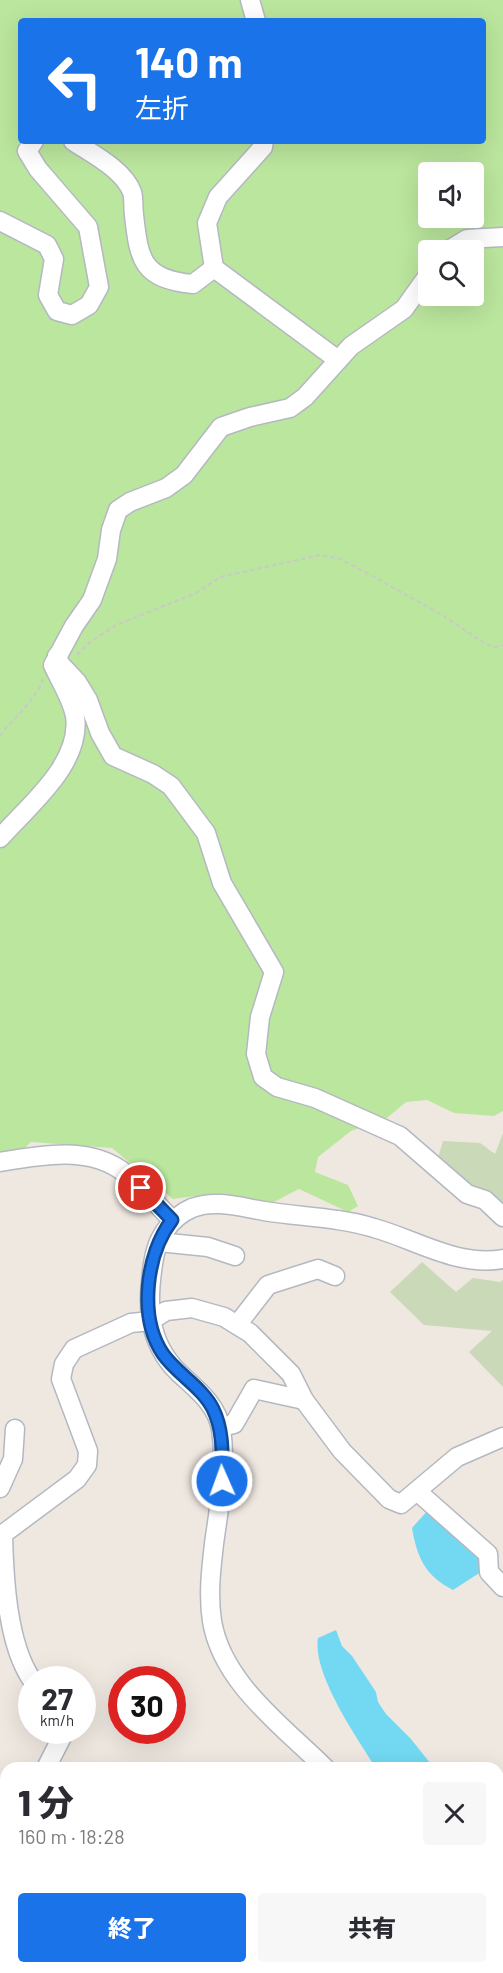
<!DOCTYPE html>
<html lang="ja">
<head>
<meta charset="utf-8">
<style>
	:root { --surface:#fff; --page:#f7f7f7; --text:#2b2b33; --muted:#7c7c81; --accent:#1a73e8 }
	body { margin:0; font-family:Barlow,"Noto Sans JP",sans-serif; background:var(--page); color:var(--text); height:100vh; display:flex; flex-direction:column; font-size:22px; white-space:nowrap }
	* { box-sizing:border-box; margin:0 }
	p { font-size:20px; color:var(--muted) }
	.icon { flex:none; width:33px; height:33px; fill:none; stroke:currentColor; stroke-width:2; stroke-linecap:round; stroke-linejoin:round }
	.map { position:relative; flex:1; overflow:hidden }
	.details { position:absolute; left:0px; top:1762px; width:504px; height:212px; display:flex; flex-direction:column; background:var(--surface); border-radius:18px 18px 0 0; box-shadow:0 6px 24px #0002 }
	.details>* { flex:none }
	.guide { position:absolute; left:18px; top:18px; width:468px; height:126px; border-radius:6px; box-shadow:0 6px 24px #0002; background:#1a73e8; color:#fff; overflow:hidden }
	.controls { position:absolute; left:418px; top:162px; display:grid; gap:12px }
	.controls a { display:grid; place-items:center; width:66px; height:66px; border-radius:6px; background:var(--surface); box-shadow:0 6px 24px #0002; font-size:30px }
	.speed { position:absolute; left:18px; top:1666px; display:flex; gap:12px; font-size:30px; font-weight:700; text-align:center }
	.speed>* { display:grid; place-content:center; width:78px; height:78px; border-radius:50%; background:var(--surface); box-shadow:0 6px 24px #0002; line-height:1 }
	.speed small { font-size:15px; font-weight:400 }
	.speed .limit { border:9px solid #d22; background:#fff; color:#111 }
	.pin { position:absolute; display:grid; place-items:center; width:51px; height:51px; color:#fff; margin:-26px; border:3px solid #fff; border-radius:50%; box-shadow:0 2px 6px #0007 }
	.me { position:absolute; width:66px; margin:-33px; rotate:358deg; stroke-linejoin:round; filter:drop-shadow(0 0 4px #0008) }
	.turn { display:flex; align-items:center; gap:21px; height:126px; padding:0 18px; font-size:27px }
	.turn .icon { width:78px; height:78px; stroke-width:2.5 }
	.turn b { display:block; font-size:42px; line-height:51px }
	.round { display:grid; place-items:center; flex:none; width:63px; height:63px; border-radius:6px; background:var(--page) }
	.summary { display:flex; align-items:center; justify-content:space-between; height:102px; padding:0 18px }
	h1 { font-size:36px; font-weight:800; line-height:45px }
	.action { display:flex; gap:12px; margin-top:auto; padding:12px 18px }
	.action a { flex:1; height:69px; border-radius:6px; background:var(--accent); color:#fff; font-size:24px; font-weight:800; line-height:69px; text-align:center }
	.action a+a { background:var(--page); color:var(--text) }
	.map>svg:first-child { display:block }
	.green { fill:#bbe69d; fill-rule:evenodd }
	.cemetery { fill:#cad9b7 }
	.water { fill:#73d9f2 }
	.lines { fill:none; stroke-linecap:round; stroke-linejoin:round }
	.minor-casing { stroke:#b4b8c1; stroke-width:21 }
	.path { stroke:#c9c9c9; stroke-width:2; stroke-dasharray:4.5 3; stroke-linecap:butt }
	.minor { stroke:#fff; stroke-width:18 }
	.route-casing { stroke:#114b97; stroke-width:15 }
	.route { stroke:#1a73e8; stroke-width:10 }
</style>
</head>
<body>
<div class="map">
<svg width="503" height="1973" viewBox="0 0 503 1973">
	<rect width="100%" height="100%" fill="#efe8e1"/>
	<path class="green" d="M 0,0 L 503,0 L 503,1111 L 494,1116 L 454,1113 L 427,1100 L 406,1102 L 387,1118 L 351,1131 L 318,1157 L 315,1172 L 348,1185 L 358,1206 L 348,1212 L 299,1189 L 268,1205 L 203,1195 L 173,1199 L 112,1148 L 31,1142 L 0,1172 ZM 21,21 L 483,21 L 483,141 L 21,141 ZM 429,172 L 474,172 L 474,218 L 429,218 ZM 429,250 L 474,250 L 474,296 L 429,296 Z"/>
	<g class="cemetery">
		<polygon points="503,1133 503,1207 486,1189 466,1188 438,1158 443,1141 480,1143 495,1154"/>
		<polygon points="422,1262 456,1292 473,1278 500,1282 503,1280 503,1387 469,1352 492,1331 424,1325 390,1292"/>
	</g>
	<g class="water">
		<path d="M 429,1509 L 484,1554 L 484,1570 L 453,1590 C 425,1576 417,1557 412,1528 Z"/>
		<path d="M 336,1630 L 342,1646 L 352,1656 L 376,1692 L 378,1702 L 386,1714 L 411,1739 L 434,1768 L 376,1768 C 357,1738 312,1673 318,1638 Z"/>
	</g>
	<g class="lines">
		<g class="minor-casing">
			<g id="minor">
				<polyline points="250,0 256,21"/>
				<path d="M 73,141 C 92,154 123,169 132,192 C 134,198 133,208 134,215 C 139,260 142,279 193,284 L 214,268"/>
				<polyline points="264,141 263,147 218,197 207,223 214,268 338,360"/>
				<polyline points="0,221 47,245 54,259 48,295 57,311 72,315 89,305 99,287 88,227 38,169 27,151 34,141"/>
				<polyline points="449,250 467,239 503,237"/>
				<polyline points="57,656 60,664 77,682 88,700 100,733 113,756 153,774 171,786 206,833 222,883 274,972 260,1017 256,1054 263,1077 277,1087 315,1098 400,1136 467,1194 485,1200 503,1217"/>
				<path d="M 0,838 C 28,806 82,764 75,716 C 72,699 60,681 53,665 L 74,626 L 92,600 L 107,559 L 111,530 L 118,510 L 130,502 L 166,488 L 184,475 L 221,427 L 250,417 L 290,408 L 305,397 L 351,346 L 404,309 L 429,274"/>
				<path d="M 0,1162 C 41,1155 91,1145 126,1174 C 143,1187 157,1205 172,1220"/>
				<polyline points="159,1242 208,1247 235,1256"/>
				<polyline points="237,1325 268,1285 318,1269 335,1276"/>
				<polyline points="221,1427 234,1424 254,1389 304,1400"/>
				<polyline points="0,1488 13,1459 15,1429"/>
				<polyline points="418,1492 488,1554 489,1572 503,1587"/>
				<path d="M 32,1680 C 7,1644 4,1577 3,1534 L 77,1479 L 87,1465 L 88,1451 L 61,1379 L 64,1364 L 74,1349 L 131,1323 L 150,1321 L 166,1311 L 192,1308 L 224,1317 L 250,1333 L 291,1374 L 304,1400 L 342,1451 L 389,1499 L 401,1504 L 457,1457 L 503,1437"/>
				<polyline points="46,1768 65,1731"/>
				<path d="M 325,1768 C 284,1727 222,1683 212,1621 C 208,1595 211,1570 214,1544 C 219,1507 227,1467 221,1429 C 217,1404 195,1388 178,1372 C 147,1341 147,1304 153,1264 C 156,1240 169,1218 192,1208 C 215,1199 240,1207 264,1211 C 300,1217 338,1217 374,1228 C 417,1240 457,1267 503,1259"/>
				<polyline points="498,1955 503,1952"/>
				<polyline points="390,1968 394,1973"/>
				<polyline points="54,1973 55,1968"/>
				<polyline points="467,1973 475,1968"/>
			</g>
		</g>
		<g class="path">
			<polyline points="77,655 90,642 116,625 196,593 220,577 320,555 338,558 367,573 444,616 484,643 494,647 503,645"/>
			<path d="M 0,736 C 13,718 37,699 43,679"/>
		</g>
		<use href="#minor" class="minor"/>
	</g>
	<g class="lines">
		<g class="route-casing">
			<path id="route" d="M 141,1188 L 172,1220 C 146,1254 138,1317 163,1354 C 177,1374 202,1387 213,1409 C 224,1431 222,1456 222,1481"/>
		</g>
		<use href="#route" class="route"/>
	</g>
</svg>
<div class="controls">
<a><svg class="icon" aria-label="sound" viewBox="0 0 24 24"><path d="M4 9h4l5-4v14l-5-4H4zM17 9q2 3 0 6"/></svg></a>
<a><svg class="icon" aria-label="search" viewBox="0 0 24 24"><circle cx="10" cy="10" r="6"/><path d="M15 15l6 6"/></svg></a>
</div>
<div class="speed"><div>27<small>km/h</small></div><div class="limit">30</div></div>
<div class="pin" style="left:141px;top:1188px;background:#d93025"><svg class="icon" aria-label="arrive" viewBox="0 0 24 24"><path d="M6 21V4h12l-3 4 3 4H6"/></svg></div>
<svg class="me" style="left:222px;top:1481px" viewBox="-20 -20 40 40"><circle r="17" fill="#1a73e8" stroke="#fff" stroke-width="3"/><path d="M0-11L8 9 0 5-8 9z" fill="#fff"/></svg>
<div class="guide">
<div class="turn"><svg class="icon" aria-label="left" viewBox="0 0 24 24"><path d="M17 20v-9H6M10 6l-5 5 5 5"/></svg><div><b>140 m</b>左折</div></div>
</div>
<section class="details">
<div class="summary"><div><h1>1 分</h1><p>160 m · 18:28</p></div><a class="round"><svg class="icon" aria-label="close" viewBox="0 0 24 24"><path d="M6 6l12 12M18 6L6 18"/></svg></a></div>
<div class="action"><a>終了</a><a>共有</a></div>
</section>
</div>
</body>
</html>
